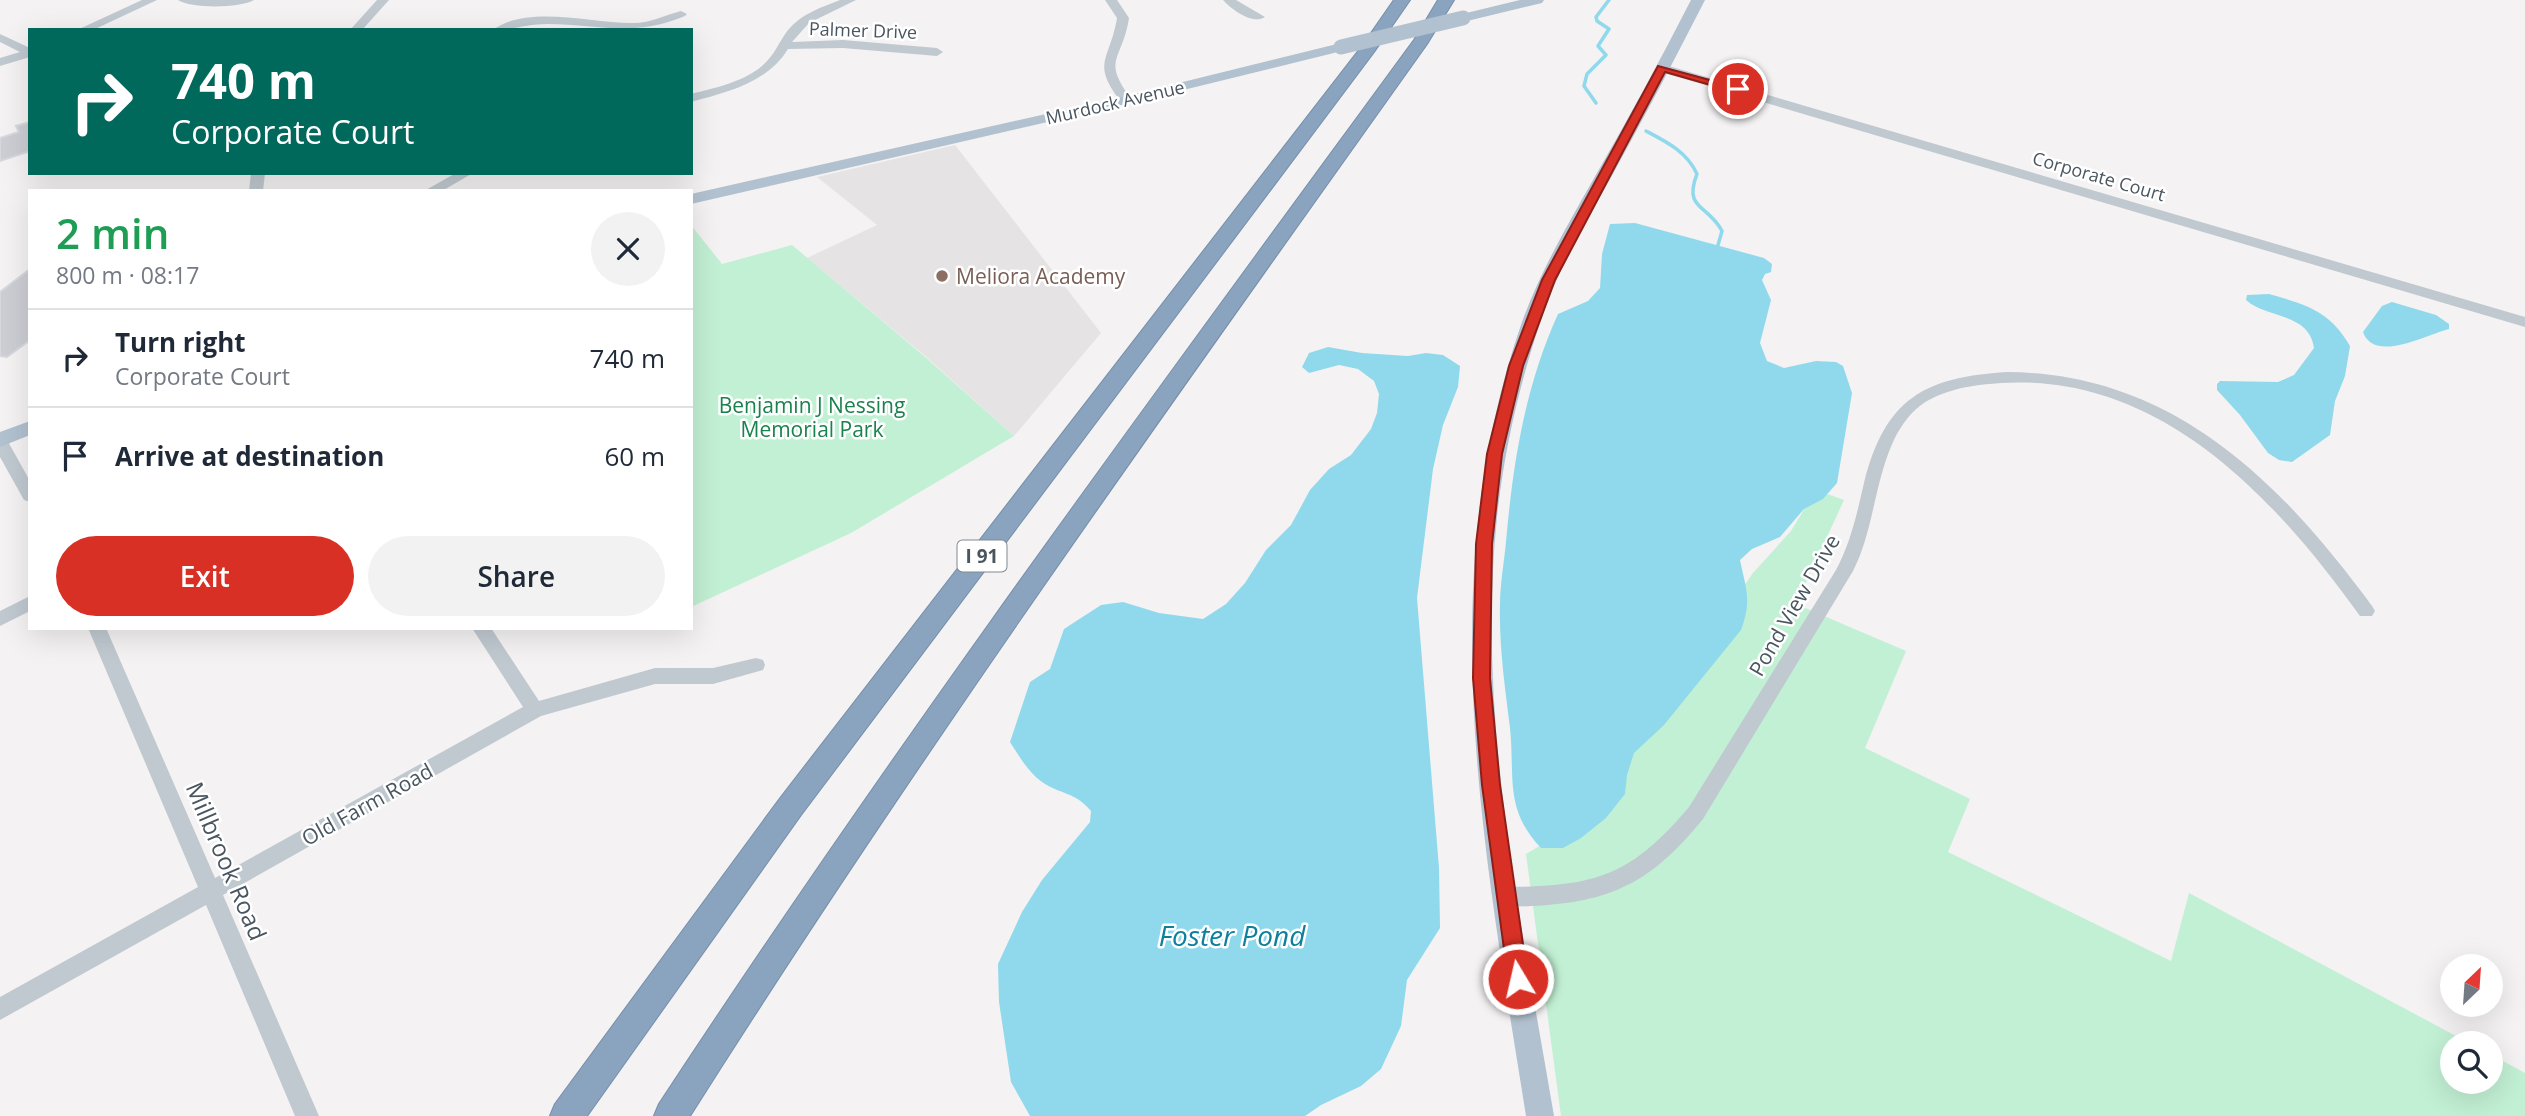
<!DOCTYPE html>
<html lang="en">
<head>
<meta charset="utf-8">
<style>
	:root { --surface:#fff; --page:#f2f2f3; --text:#1f2937; --muted:#747a83; --line:#e0e1e3; --accent:#d93025 }
	body { margin:0; font-family:"Open Sans",sans-serif; background:var(--page); color:var(--text); height:100vh; display:flex; flex-direction:column; font-size:26px; white-space:nowrap }
	* { box-sizing:border-box; margin:0 }
	p { font-size:23px; color:var(--muted) }
	.icon { flex:none; width:38px; height:38px; fill:none; stroke:currentColor; stroke-width:2; stroke-linecap:round; stroke-linejoin:round }
	.map { position:relative; flex:1; overflow:hidden }
	.drawer { position:absolute; left:28px; top:189px; width:665px; height:441px; display:flex; flex-direction:column; background:var(--surface); border-radius:0px; box-shadow:0 7px 28px #0002 }
	.drawer>* { flex:none }
	.banner { position:absolute; left:28px; top:28px; width:665px; height:147px; border-radius:0px; box-shadow:0 7px 28px #0002; background:#00695c; color:#fff; overflow:hidden }
	.needle { width:46px; rotate:25deg }
	.fabs { position:absolute; left:2440px; top:954px; display:grid; gap:14px }
	.fabs a { display:grid; place-items:center; width:63px; height:63px; border-radius:50%; background:var(--surface); box-shadow:0 7px 28px #0002; font-size:35px }
	.pin { position:absolute; display:grid; place-items:center; width:60px; height:60px; color:#fff; margin:-30px; border:4px solid #fff; border-radius:50%; box-shadow:0 2px 7px #0007 }
	.me { position:absolute; width:77px; margin:-38px; rotate:351deg; stroke-linejoin:round; filter:drop-shadow(0 0 5px #0008) }
	.turn { display:flex; align-items:center; gap:24px; height:147px; padding:0 28px; font-size:32px }
	.turn .icon { width:91px; height:91px; stroke-width:2.5 }
	.turn b { display:block; font-size:49px; line-height:60px }
	.round { display:grid; place-items:center; flex:none; width:74px; height:74px; border-radius:37px; background:var(--page) }
	.headline { display:flex; align-items:center; justify-content:space-between; height:119px; padding:0 28px }
	h1 { font-size:42px; font-weight:600; line-height:52px; color:#1e9e55 }
	.primary-button { display:flex; gap:14px; margin-top:auto; padding:14px 28px }
	.primary-button a { flex:1; height:80px; border-radius:42px; background:var(--accent); color:#fff; font-size:28px; font-weight:600; line-height:80px; text-align:center }
	.primary-button a+a { background:var(--page); color:var(--text) }
	ul { padding:0; list-style:none }
	li { display:flex; align-items:center; gap:21px; height:98px; padding:0 28px; border-top:2px solid var(--line) }
	li div { flex:1 }
	li b { display:block; font-size:26px }
	li em { font-style:normal }
	.map>svg:first-child { display:block }
	.education { fill:#e5e3e4 }
	.green { fill:#c2f0d4 }
	.water { fill:#90d9ec }
	.lines { fill:none; stroke-linecap:round; stroke-linejoin:round }
	.stream { stroke:#90d9ec; stroke-width:3.5 }
	.building { fill:#ccced4; stroke:#d6d8dd; stroke-width:2 }
	.highway-casing { stroke:#768fab; stroke-width:2 }
	.minor { fill:#c0c9d0; fill-rule:evenodd }
	.major { fill:#b2c1cf; fill-rule:evenodd }
	.highway { fill:#8aa4bf; fill-rule:evenodd }
	.major-bridge { stroke:#b2c1cf; stroke-width:15 }
	.route { fill:#d93025; stroke:#8d1f18; stroke-width:2 }
	.education-dot { fill:#8d6e63; stroke:#fff; stroke-width:2.5 }
	.labels { text-anchor:middle; dominant-baseline:central; stroke-width:5; stroke-linejoin:round; paint-order:stroke }
	.far-street-label { font-size:18px; fill:#49555f; stroke:#fff }
	.shield { fill:#fff; stroke:#80888f; stroke-width:2 }
	.shield-label { font-size:19px; font-weight:bold; fill:#49555f }
	.education-label { font-size:21px; fill:#785e54; stroke:#fff; text-anchor:start }
	.park-label { font-size:21px; fill:#19824d; stroke:#fff }
	.street-label { font-size:21px; fill:#49555f; stroke:#fff }
	.near-street-label { font-size:24px; fill:#49555f; stroke:#fff }
	.near-water-label { font-size:28px; font-style:italic; fill:#0e809d; stroke:#fff }
</style>
</head>
<body>
<div class="map">
<svg width="2525" height="1116" viewBox="0 0 2525 1116">
	<rect width="100%" height="100%" fill="#f4f2f2"/>
	<polygon class="education" points="955,145 1101,333 1014,436 924,355 807,258 877,225 817,177"/>
	<g class="green">
		<polygon points="691,225 722,264 792,245 924,356 1014,436 851,533 691,607"/>
		<polygon points="1816,490 1844,500 1796,604 1906,651 1865,748 1970,799 1948,852 2171,961 2189,893 2469,1043 2452,1043 2452,1082 2490,1082 2490,1054 2525,1073 2525,1116 1561,1116 1526,854 1578,823 1753,573 1791,531"/>
	</g>
	<g class="water">
		<path d="M 1635,223 L 1764,258 L 1772,264 L 1771,272 L 1765,274 L 1762,280 L 1771,300 L 1760,343 L 1767,361 L 1784,368 L 1816,361 L 1836,362 L 1843,366 L 1852,393 L 1837,483 L 1823,499 L 1804,509 L 1780,537 L 1752,549 L 1740,560 C 1746,589 1752,601 1741,630 L 1664,725 L 1634,753 L 1627,775 L 1625,794 L 1606,818 L 1581,838 L 1563,848 L 1541,848 C 1504,809 1515,777 1510,728 C 1505,687 1499,646 1500,605 C 1500,584 1504,563 1506,542 C 1513,462 1525,387 1558,314 L 1588,301 L 1600,288 L 1602,254 L 1610,224 Z"/>
		<path d="M 2269,294 C 2307,305 2330,311 2350,346 L 2345,376 L 2335,401 L 2330,435 L 2292,462 L 2279,460 L 2268,453 L 2240,415 L 2217,390 L 2217,384 L 2220,381 L 2278,382 L 2294,375 L 2314,348 C 2309,312 2267,319 2246,300 L 2247,295 Z"/>
		<path d="M 2392,302 L 2436,315 L 2449,324 L 2449,329 C 2428,334 2374,364 2363,332 L 2382,306 Z"/>
		<path d="M 1328,347 L 1362,353 L 1408,356 L 1426,353 L 1443,355 L 1460,366 L 1458,387 L 1443,425 L 1433,469 L 1417,598 L 1439,868 L 1440,928 L 1407,980 L 1401,1026 L 1381,1069 L 1361,1086 L 1321,1105 L 1305,1116 L 1030,1116 L 1011,1082 L 999,1002 L 998,964 L 1022,912 L 1042,880 L 1090,822 L 1091,811 C 1074,791 1061,795 1042,782 C 1028,772 1019,756 1010,742 L 1030,682 L 1050,669 L 1064,629 L 1101,605 L 1123,602 L 1159,613 L 1203,619 L 1226,604 L 1245,583 L 1266,550 L 1291,525 L 1310,490 L 1329,469 L 1351,455 L 1371,429 L 1377,413 L 1379,394 L 1374,381 L 1358,369 L 1339,365 L 1309,373 L 1302,367 L 1309,353 Z"/>
	</g>
	<g class="lines">
		<g class="stream">
			<polyline points="1596,103 1584,86 1587,74 1606,55 1598,46 1609,29 1597,21 1596,17 1609,0"/>
			<path d="M 1646,131 C 1667,142 1687,152 1697,174 C 1683,210 1708,204 1722,231 L 1718,245"/>
		</g>
	</g>
	<g class="building">
		<polygon points="30,122 30,151 0,161 0,138 19,132 16,126"/>
		<polygon points="30,269 30,340 7,357 0,356 0,292"/>
	</g>
	<g class="lines">
		<g class="highway-casing">
			<g id="highway">
				<polygon points="1394,0 1410,0 1374,52 801,815 587,1116 550,1116 555,1104 781,797 1362,46"/>
				<path d="M 1438,0 L 1454,0 L 1427,44 C 1175,398 922,749 690,1116 L 654,1116 L 659,1104 C 898,740 1157,391 1414,40 Z"/>
			</g>
		</g>
		<g class="minor">
			<polygon points="142,0 157,0 93,30 77,30"/>
			<path d="M 178,0 L 254,0 C 241,8 191,9 178,0 Z"/>
			<polygon points="377,0 389,0 362,30 350,30"/>
			<path d="M 840,0 L 856,0 L 809,23 L 792,42 L 843,40 L 937,48 L 943,52 L 937,56 L 843,48 L 788,49 C 767,83 728,92 691,102 L 691,94 C 715,88 743,82 762,66 C 774,56 779,42 788,30 C 801,14 822,7 840,0 Z"/>
			<path d="M 1105,0 L 1117,0 L 1129,18 C 1122,62 1101,58 1132,100 L 1126,104 L 1122,103 C 1090,62 1110,61 1117,18 Z"/>
			<path d="M 1223,0 L 1236,0 L 1265,17 C 1253,25 1232,10 1223,0 Z"/>
			<path d="M 681,11 L 687,14 L 685,16 C 632,38 600,24 547,24 C 528,24 512,30 493,30 C 528,4 593,24 634,23 C 651,23 665,15 681,11 Z"/>
			<polygon points="0,34 30,48 30,57 0,66 0,58 20,52 0,42"/>
			<polygon points="1662,64 2525,317 2525,327 1658,71 1658,65"/>
			<polygon points="251,173 265,173 263,191 249,191"/>
			<polygon points="456,173 473,173 442,191 424,191"/>
			<path d="M 2007,372 C 2173,373 2281,482 2372,606 L 2375,611 L 2372,616 L 2360,616 C 2275,498 2161,373 2001,383 C 1971,385 1934,390 1912,413 C 1875,452 1878,523 1853,571 L 1703,819 C 1643,893 1599,905 1506,907 L 1498,904 L 1495,897 L 1498,890 L 1506,887 C 1595,886 1630,877 1689,807 L 1836,570 C 1851,542 1857,513 1864,483 C 1885,399 1924,377 2007,372 Z"/>
			<polygon points="0,436 6,438 30,481 30,502 24,500 0,457"/>
			<polygon points="30,596 30,611 0,626 0,611"/>
			<polygon points="88,628 106,628 215,878 523,707 472,628 491,628 539,701 655,668 713,668 756,658 763,660 765,665 763,670 713,684 655,684 541,716 223,895 319,1116 295,1116 206,905 0,1020 0,997 198,887"/>
		</g>
		<g class="major">
			<polygon points="1520,0 1544,0 1542,3 1463,22 1456,18 1458,15"/>
			<path d="M 1691,0 L 1705,0 C 1674,61 1642,121 1609,181 C 1583,227 1556,273 1540,323 C 1519,386 1504,451 1497,517 C 1476,717 1521,920 1554,1116 L 1526,1116 C 1484,851 1431,582 1522,322 C 1540,272 1567,226 1593,180 C 1627,121 1660,61 1691,0 Z"/>
			<polygon points="1341,43 1348,47 1346,50 1126,104 691,204 691,194 1126,96"/>
			<polygon points="30,421 30,435 0,447 0,432"/>
		</g>
		<use href="#highway" class="highway"/>
		<polyline class="major-bridge" points="1341,47 1463,18"/>
	</g>
	<polygon class="route" points="1658,66 1743,89 1738,93 1665,72 1555,280 1523,366 1502,454 1492,544 1490,678 1500,785 1528,979 1525,986 1518,989 1511,986 1508,979 1482,785 1473,678 1476,544 1487,454 1509,366 1542,280"/>
	<circle class="education-dot" cx="942" cy="276" r="7"/>
	<g class="labels">
		<g class="far-street-label">
			<text transform="translate(863 30) rotate(2)">Palmer Drive</text>
			<text transform="translate(1115 102) rotate(-13)">Murdock Avenue</text>
			<text transform="translate(2099 176) rotate(16)">Corporate Court</text>
		</g>
		<rect class="shield" x="957.5" y="540.5" width="49" height="31" rx="5"/>
		<g class="shield-label">
			<text x="982" y="556">I 91</text>
		</g>
		<g class="education-label">
			<text x="956" y="276">Meliora Academy</text>
		</g>
		<g class="park-label">
			<text x="812" y="405">Benjamin J Nessing<tspan x="812" dy="24">Memorial Park</tspan></text>
		</g>
		<g class="street-label">
			<text transform="translate(1794 605) rotate(-60)">Pond View Drive</text>
			<text transform="translate(367 804) rotate(-29)">Old Farm Road</text>
		</g>
		<g class="near-street-label">
			<text transform="translate(227 861) rotate(67)">Millbrook Road</text>
		</g>
		<g class="near-water-label">
			<text x="1232" y="935">Foster Pond</text>
		</g>
	</g>
</svg>
<div class="fabs">
<a><svg class="needle" viewBox="-14 -14 28 28"><path d="M0-13l5 13h-10z" fill="#e53935"/><path d="M0 13l5-13h-10z" fill="#747a83"/></svg></a>
<a><svg class="icon" aria-label="search" viewBox="0 0 24 24"><circle cx="10" cy="10" r="6"/><path d="M15 15l6 6"/></svg></a>
</div>
<div class="pin" style="left:1738px;top:89px;background:#d93025"><svg class="icon" aria-label="arrive" viewBox="0 0 24 24"><path d="M6 21V4h12l-3 4 3 4H6"/></svg></div>
<svg class="me" style="left:1518px;top:979px" viewBox="-20 -20 40 40"><circle r="17" fill="#d93025" stroke="#fff" stroke-width="3"/><path d="M0-11L8 9 0 5-8 9z" fill="#fff"/></svg>
<div class="banner">
<div class="turn"><svg class="icon" aria-label="right" viewBox="0 0 24 24"><path d="M7 20v-9h11M14 6l5 5-5 5"/></svg><div><b>740 m</b>Corporate Court</div></div>
</div>
<section class="drawer">
<div class="headline"><div><h1>2 min</h1><p>800 m · 08:17</p></div><a class="round"><svg class="icon" aria-label="close" viewBox="0 0 24 24"><path d="M6 6l12 12M18 6L6 18"/></svg></a></div>
<ul>
<li><svg class="icon" aria-label="right" viewBox="0 0 24 24"><path d="M7 20v-9h11M14 6l5 5-5 5"/></svg><div><b>Turn right</b><p>Corporate Court</p></div><em>740 m</em></li>
<li><svg class="icon" aria-label="arrive" viewBox="0 0 24 24"><path d="M6 21V4h12l-3 4 3 4H6"/></svg><div><b>Arrive at destination</b></div><em>60 m</em></li>
</ul>
<div class="primary-button"><a>Exit</a><a>Share</a></div>
</section>
</div>
</body>
</html>
